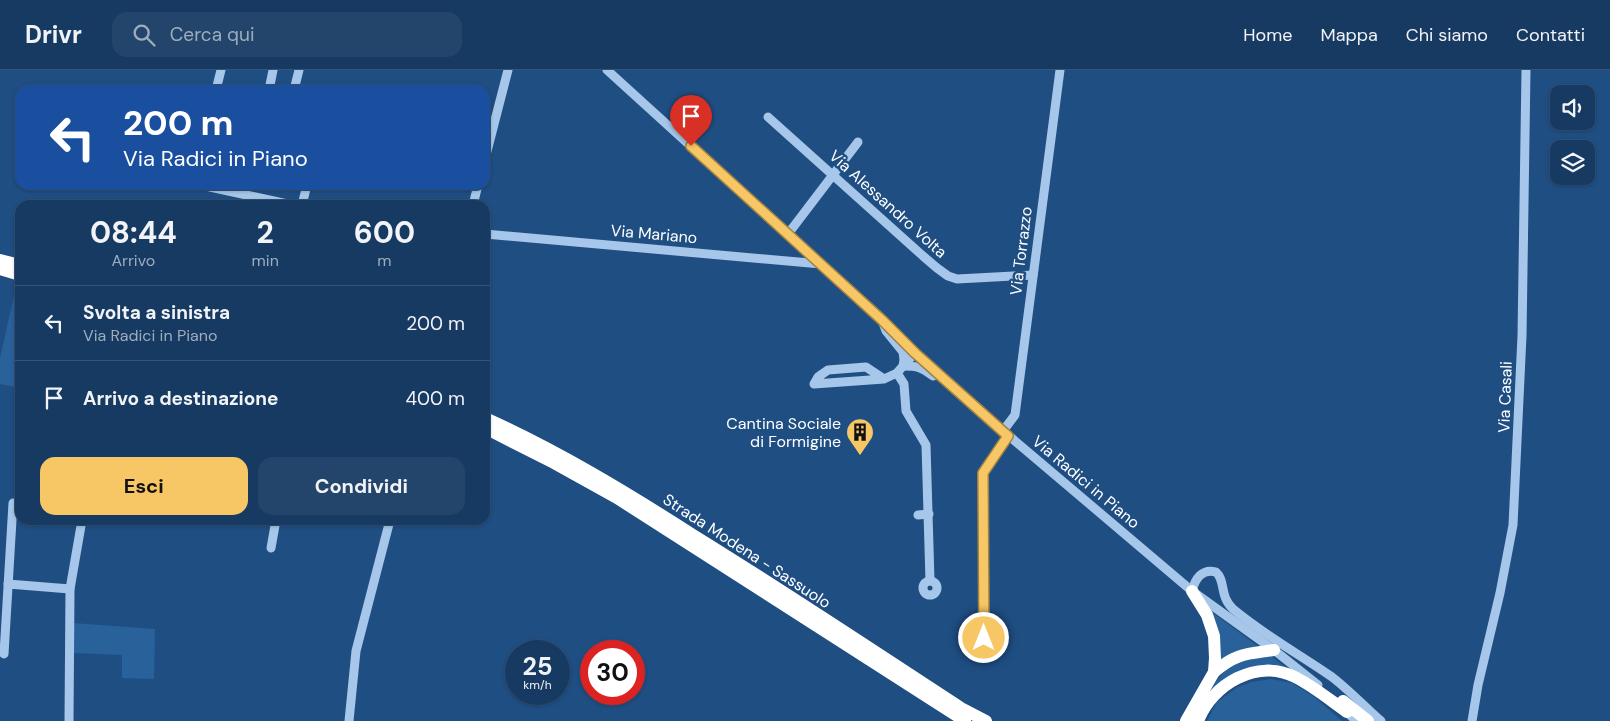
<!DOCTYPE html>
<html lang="it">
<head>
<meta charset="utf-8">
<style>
	:root { --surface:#173a62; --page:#24456b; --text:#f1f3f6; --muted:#9eadbe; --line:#365477; --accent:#f7c766 }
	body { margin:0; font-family:"DM Sans",sans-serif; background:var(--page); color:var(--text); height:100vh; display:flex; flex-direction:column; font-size:19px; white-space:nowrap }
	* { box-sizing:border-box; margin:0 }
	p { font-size:16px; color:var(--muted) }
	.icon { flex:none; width:28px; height:28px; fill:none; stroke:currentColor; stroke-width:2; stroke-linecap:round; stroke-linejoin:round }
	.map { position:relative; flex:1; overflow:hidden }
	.side { position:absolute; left:15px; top:130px; width:475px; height:325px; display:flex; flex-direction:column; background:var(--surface); border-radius:15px; box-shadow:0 1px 4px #0004,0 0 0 1px var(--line) }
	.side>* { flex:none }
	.top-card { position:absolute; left:15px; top:15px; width:475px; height:105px; border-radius:15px; box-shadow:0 1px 4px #0004,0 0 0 1px var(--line); background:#1a4fa0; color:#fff; overflow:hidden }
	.buttons { position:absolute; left:1550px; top:15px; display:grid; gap:10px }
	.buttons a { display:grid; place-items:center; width:45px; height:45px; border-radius:10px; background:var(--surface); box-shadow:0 1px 4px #0004,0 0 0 1px var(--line); font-size:25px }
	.speed { position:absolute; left:505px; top:570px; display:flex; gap:10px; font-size:25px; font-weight:700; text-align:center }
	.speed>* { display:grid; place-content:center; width:65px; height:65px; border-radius:50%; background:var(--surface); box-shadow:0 1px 4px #0004,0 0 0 1px var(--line); line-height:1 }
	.speed small { font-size:12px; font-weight:400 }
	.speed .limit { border:8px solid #d22; background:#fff; color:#111 }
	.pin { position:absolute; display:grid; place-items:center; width:42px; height:42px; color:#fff; margin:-51px -21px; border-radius:50% 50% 50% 0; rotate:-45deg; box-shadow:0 0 5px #0007 }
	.pin .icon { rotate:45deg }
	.me { position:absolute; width:55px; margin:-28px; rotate:0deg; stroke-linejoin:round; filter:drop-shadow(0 0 4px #0008) }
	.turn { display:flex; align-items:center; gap:18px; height:105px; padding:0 25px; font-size:22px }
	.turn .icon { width:65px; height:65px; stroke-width:2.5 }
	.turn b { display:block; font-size:35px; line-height:42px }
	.eta { display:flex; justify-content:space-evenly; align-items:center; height:85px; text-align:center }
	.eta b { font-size:30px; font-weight:700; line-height:35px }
	.primary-button { display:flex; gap:10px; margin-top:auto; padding:10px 25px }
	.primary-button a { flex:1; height:58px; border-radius:15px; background:var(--accent); color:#111; font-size:20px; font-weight:700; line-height:58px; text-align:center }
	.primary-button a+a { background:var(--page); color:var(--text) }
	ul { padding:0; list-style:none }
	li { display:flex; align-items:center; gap:15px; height:75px; padding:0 25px; border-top:1px solid var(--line) }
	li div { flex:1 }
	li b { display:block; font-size:19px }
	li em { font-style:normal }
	header { display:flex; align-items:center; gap:30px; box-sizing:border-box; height:70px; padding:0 25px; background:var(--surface); border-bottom:1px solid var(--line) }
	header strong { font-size:24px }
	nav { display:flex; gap:28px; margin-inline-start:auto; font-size:18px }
	.search { width:350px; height:45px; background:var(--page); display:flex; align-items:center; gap:12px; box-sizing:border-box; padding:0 18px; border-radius:15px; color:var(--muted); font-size:19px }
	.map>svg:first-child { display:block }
	.green { fill:#29619b }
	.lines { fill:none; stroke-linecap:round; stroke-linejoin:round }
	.minor { stroke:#a6c7e9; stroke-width:9 }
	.highway { stroke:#fff; stroke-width:12 }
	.route-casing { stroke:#a18142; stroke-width:12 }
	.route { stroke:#f7c766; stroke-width:9 }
	.labels { text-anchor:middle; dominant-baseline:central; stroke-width:5; stroke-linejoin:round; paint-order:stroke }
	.street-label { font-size:16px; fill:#fff; stroke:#1f4e83 }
	.poi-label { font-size:16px; fill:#fff; stroke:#1f4e83; text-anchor:end }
</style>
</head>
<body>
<header>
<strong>Drivr</strong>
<div class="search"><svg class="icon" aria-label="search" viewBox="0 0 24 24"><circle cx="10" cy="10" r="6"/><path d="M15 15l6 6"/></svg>Cerca qui</div>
<nav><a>Home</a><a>Mappa</a><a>Chi siamo</a><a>Contatti</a></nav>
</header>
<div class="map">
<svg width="1610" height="651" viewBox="0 0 1610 651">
	<rect width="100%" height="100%" fill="#1f4e83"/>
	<g class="green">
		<polygon points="14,226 20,228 20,318 0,314 0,288"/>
		<path d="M 1212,542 L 1260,578 L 1221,592 C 1222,574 1218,559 1212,542 Z"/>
		<polygon points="73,553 155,559 154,609 122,608 122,585 73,583"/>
		<path d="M 1271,586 L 1291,602 L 1266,599 L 1204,632 C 1222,598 1233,588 1271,586 Z"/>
		<polygon points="1271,609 1292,613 1313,626 1342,651 1207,651 1217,632 1238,617 1252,612"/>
	</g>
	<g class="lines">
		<g class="minor">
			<polyline points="607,0 882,250 915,283 1008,365 1192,521 1274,580 1318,615"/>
			<polyline points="216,20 221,0"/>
			<polyline points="269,20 273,0"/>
			<polyline points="294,20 299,0"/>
			<polyline points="768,47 923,186 937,198 948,206 957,209 1033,205"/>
			<polyline points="485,89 508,0"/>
			<polyline points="201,115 292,135"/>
			<polyline points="302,135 307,115"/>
			<polyline points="473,135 478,115"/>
			<polyline points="485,164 821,194"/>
			<polyline points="788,164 858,72"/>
			<polyline points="883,253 886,261 903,282 904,290 903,296 897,303 884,309 814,314 818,307 828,300 866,297 884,309"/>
			<path d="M 915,283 L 903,296 C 918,296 921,297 933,306"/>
			<polyline points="897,303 904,314 906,341 926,375 930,511"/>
			<polyline points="1003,361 1015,345 1060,0"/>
			<polyline points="918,445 929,444"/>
			<polyline points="271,478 276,450"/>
			<circle cx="930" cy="518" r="7"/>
			<polyline points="8,514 70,519"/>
			<path d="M 1192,521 C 1195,509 1202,498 1216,502 C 1226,511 1219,526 1233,539 C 1264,565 1299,584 1332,607 C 1349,620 1365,637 1381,651"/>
			<polyline points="984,568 983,403 1008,365"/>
			<polyline points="4,584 13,433"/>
			<polyline points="1344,639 1356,651"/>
			<polyline points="69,651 70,519 82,450"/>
			<polyline points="349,651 356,581 390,450"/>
			<polyline points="1472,651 1478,615 1500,523 1513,455 1522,266 1526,0"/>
		</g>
		<g class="highway">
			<polyline points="0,190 20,195"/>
			<polyline points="0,199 20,205"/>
			<path d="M 485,348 C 558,381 626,422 693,465 C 784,521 872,580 961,638 L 986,651"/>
			<polyline points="485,358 554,393 617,428 965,651"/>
			<path d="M 1214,602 C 1236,583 1247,584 1274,580"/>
			<polyline points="1343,631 1368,651"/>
			<polyline points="1186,651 1214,602 1215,588 1214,566 1207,545 1192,521"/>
			<path d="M 1198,651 C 1212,614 1257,588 1295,607 C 1313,616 1330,630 1347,642"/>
		</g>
	</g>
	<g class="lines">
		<g class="route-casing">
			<polyline id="route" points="691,76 882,250 915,283 1008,366 983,403 984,568"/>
		</g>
		<use href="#route" class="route"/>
	</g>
	<defs>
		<g id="building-pin" transform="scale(1.4375)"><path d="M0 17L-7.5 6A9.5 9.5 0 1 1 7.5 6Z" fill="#f7c766" stroke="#1f4e83"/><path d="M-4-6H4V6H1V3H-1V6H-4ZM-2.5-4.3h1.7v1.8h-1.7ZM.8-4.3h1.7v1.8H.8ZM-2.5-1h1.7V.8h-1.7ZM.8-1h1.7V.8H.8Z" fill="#111"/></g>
	</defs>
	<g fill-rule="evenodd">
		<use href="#building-pin" x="860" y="362"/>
	</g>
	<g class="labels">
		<g class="street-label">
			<text transform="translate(888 134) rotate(42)">Via Alessandro Volta</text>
			<text transform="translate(654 164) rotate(5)">Via Mariano</text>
			<text transform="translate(1021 181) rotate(-83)">Via Torrazzo</text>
			<text transform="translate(1505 327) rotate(-88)">Via Casali</text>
			<text transform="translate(1086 412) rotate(40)">Via Radici in Piano</text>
			<text transform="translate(747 481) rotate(33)">Strada Modena - Sassuolo</text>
		</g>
		<g class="poi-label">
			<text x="841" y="353">Cantina Sociale<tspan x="841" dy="18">di Formigine</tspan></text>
		</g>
	</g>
</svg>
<div class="buttons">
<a><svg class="icon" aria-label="sound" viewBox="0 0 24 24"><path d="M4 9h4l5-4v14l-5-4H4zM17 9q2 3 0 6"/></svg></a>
<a><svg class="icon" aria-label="layers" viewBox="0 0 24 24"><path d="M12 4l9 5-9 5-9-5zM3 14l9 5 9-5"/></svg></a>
</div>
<div class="speed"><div>25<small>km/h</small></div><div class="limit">30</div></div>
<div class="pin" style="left:691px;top:76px;background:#d93025"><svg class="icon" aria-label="arrive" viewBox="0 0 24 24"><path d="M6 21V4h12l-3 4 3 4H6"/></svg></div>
<svg class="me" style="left:984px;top:568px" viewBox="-20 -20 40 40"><circle r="17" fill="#f7c766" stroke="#fff" stroke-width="3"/><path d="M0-11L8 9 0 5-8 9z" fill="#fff"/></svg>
<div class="top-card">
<div class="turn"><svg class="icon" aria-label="left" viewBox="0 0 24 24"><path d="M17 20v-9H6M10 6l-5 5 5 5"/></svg><div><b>200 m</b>Via Radici in Piano</div></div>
</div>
<section class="side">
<div class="eta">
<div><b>08:44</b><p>Arrivo</p></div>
<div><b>2</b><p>min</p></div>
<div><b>600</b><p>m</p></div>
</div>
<ul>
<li><svg class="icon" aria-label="left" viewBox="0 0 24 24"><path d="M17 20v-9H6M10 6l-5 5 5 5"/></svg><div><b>Svolta a sinistra</b><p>Via Radici in Piano</p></div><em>200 m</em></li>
<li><svg class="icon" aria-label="arrive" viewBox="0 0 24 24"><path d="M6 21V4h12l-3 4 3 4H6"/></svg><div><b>Arrivo a destinazione</b></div><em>400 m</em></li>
</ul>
<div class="primary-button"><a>Esci</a><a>Condividi</a></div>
</section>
</div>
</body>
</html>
